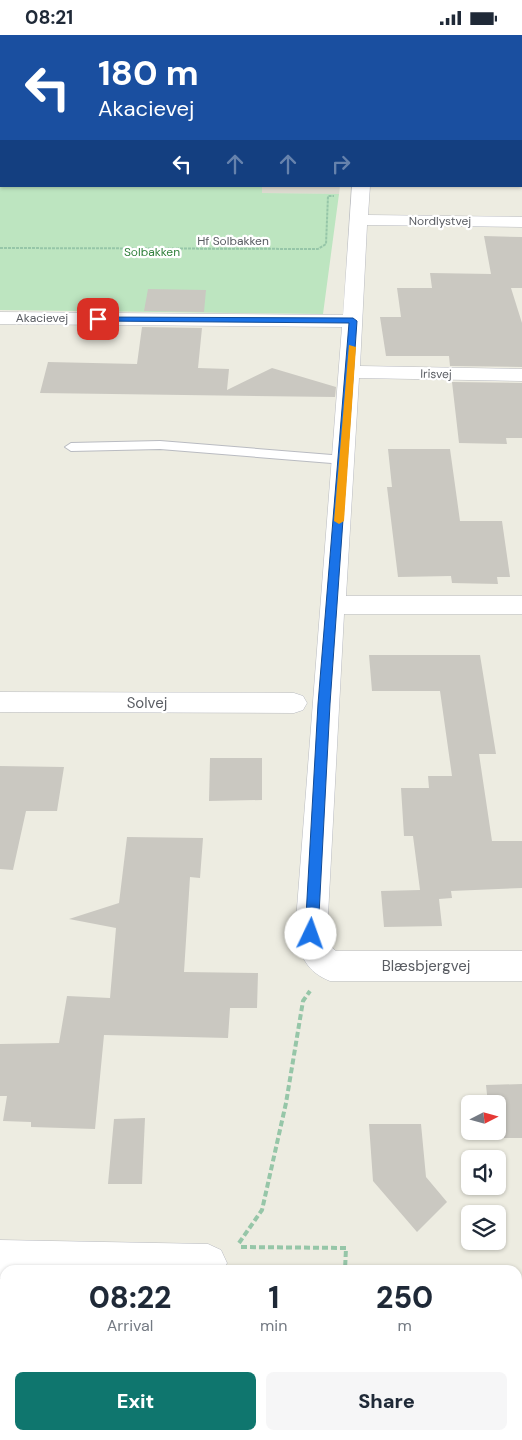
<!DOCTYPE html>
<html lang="en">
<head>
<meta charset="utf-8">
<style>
	:root { --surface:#fff; --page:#f6f6f7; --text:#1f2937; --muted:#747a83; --accent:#0f766e }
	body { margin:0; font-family:"DM Sans",sans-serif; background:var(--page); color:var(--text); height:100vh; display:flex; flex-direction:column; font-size:19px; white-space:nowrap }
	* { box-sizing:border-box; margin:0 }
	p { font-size:16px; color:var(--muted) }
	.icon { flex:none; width:28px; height:28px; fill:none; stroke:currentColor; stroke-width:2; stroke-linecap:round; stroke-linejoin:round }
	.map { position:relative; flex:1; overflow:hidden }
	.sheet { position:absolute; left:0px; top:1230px; width:522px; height:175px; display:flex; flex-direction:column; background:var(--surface); border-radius:15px 15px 0 0; box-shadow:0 1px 4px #0004 }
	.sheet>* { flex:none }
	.guide { position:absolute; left:0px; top:0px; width:522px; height:152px; box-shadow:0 1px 4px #0004; background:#1a4fa0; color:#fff; overflow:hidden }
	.needle { width:32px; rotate:84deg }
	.buttons { position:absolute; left:461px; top:1060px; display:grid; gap:10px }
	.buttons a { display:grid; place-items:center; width:45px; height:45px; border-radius:8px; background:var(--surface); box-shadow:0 1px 4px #0004; font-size:25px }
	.pin { position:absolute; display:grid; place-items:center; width:42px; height:42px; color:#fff; margin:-21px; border-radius:10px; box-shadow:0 2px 8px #0006 }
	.me { position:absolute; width:55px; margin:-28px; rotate:3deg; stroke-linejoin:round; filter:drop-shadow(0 0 4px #0008) }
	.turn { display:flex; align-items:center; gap:18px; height:105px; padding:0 15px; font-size:22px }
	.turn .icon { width:65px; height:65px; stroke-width:2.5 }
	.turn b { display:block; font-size:35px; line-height:42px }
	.lanes { display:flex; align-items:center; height:48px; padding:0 15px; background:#0003; justify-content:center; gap:25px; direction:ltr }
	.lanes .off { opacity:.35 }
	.eta { display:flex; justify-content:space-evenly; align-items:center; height:85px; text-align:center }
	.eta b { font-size:30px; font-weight:800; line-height:35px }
	.cta { display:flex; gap:10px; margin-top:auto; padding:10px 15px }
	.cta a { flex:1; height:58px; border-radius:8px; background:var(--accent); color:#fff; font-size:20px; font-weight:800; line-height:58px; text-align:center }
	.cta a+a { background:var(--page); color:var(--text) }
	.status { display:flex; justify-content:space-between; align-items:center; height:35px; padding:0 25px; background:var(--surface); direction:ltr }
	.status svg { height:14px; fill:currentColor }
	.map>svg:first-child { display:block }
	.education { fill:#dddbd0 }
	.green { fill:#bde5c0 }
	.building { fill:#cac8c1 }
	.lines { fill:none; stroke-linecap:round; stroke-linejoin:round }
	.service-casing { stroke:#b9bbc1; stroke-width:2 }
	.minor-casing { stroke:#b9bbc1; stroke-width:1 }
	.path-far1 { stroke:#96c6a8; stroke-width:2; stroke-dasharray:3 1; stroke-linecap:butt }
	.path { stroke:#96c6a8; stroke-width:4; stroke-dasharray:6 3; stroke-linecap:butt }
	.service { fill:#fff; fill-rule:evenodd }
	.minor { fill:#fff; fill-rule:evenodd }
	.route { fill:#1a73e8; stroke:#114b97 }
	.slow { fill:#f59e0b }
	.labels { text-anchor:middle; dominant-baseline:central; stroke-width:4.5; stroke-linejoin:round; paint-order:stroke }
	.far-street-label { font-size:12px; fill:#5a5d63; stroke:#fff }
	.far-park-label { font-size:12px; fill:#32813d; stroke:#fff }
	.street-label { font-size:15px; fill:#5a5d63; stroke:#fff }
</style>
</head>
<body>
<div class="status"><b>08:21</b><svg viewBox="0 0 49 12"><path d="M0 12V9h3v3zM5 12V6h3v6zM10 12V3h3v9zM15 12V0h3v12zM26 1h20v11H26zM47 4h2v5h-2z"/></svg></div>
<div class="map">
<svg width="522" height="1405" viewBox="0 0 522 1405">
	<rect width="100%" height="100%" fill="#edece1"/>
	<polygon class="education" points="0,0 351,0 1,1 1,151 340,151 339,159 0,157"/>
	<polygon class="green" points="0,133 1,151 262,151 262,158 339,159 323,279 0,275"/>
	<g class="building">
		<polygon points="484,201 522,202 522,253 511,253 522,288 522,332 450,331 449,321 386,321 380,282 401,282 397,253 432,253 430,238 491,239"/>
		<polygon points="148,254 206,255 204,277 144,276"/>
		<polygon points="142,292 202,293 198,333 229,334 227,355 272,333 336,352 335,362 40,358 48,327 137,329"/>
		<polygon points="452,347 522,348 522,403 506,403 507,409 459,408"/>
		<polygon points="388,414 450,414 460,486 502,486 510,542 497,542 498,549 452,548 451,541 398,542 387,452 392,452"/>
		<polygon points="369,620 480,620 496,719 479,719 492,806 522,806 522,853 451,856 452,863 439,864 442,891 384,892 381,856 420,855 413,801 404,801 401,753 429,753 428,741 452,741 440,656 372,656"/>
		<polygon points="210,723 262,723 262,765 209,766"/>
		<polygon points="0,731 64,732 57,776 26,776 13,835 0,834"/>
		<polygon points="127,802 203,803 200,843 190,842 184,937 258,938 257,973 230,973 228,1003 104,1000 95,1094 31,1092 31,1087 3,1086 7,1061 0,1061 0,1009 59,1008 67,961 110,963 116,893 69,884 119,868"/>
		<polygon points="522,1049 522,1103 493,1103 492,1096 498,1096 498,1069 488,1069 486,1050"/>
		<polygon points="145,1083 142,1149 108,1149 114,1084"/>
		<polygon points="369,1089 421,1089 426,1142 447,1167 417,1197 373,1146"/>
	</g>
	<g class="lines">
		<g class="service-casing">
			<polygon id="service" points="160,406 344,421 350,425 344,429 160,414 71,416 65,412 71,408"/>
		</g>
		<g class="minor-casing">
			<g id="minor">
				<rect x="362" y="0" width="14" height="1"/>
				<rect x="521" y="65" width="1" height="10"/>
				<path d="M 352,151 L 370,151 L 368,180 L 522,182 L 522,192 L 367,190 L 360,331 L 522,334 L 522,346 L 359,343 L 346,561 L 522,561 L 522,579 L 344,579 L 327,899 L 330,911 L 336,916 L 522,916 L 522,946 L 330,946 C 307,937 301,922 295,899 L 342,292 L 0,289 L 0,277 L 343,280 Z"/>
				<polygon points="0,657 294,658 303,661 307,668 303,675 294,678 0,677"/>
				<polygon points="0,1205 208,1209 221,1215 227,1228 224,1235 5,1235 5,1243 0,1243"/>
			</g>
		</g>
		<polyline class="path-far1" points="0,213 318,214 326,209 328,161 334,161"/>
		<g class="path">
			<polyline points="239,1208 262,1175 286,1068 303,966 310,956"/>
			<polyline points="241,1212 346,1213 345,1235"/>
			<polyline points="345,1400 348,1405"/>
		</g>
		<use href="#service" class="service"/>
		<use href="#minor" class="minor"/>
	</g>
	<polygon class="route" points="95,282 353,283 357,286 330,669 318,899 316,903 311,905 307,903 305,899 318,669 349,288 98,286 95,285"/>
	<polygon class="slow" points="349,310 356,312 344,486 339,489 334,486"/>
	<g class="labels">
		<g class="far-street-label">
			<text x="440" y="186">Nordlystvej</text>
			<text x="233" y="206">Hf Solbakken</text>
			<text x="42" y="283">Akacievej</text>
			<text transform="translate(436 339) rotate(1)">Irisvej</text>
		</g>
		<g class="far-park-label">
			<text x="152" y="217">Solbakken</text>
		</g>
		<g class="street-label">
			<text x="147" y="668">Solvej</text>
			<text x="426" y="931">Blæsbjergvej</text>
		</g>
	</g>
</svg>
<div class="buttons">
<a><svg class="needle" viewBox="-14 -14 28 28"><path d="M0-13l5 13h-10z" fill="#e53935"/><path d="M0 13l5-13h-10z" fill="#747a83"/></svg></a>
<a><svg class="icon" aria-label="sound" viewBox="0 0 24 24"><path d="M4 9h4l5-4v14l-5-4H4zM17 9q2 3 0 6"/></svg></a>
<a><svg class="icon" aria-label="layers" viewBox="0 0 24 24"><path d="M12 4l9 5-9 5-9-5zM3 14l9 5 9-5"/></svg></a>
</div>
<div class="pin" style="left:98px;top:284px;background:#d93025"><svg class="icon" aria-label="arrive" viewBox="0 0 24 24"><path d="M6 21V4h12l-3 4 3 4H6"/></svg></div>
<svg class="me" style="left:311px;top:899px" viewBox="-20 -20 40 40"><circle r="19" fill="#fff"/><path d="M0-13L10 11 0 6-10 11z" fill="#1a73e8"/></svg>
<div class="guide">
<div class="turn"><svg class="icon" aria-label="left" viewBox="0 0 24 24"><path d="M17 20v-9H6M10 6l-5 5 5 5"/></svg><div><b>180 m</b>Akacievej</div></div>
<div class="lanes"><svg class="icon" aria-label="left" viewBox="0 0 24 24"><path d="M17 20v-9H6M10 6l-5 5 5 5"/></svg><svg class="icon off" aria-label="ahead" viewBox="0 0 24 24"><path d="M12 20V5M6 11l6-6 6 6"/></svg><svg class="icon off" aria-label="ahead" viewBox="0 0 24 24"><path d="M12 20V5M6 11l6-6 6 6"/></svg><svg class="icon off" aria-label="right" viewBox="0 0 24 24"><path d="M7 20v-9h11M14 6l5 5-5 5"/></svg></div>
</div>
<section class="sheet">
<div class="eta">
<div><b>08:22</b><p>Arrival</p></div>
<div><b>1</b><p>min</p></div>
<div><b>250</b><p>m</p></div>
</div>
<div class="cta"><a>Exit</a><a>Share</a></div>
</section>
</div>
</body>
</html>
